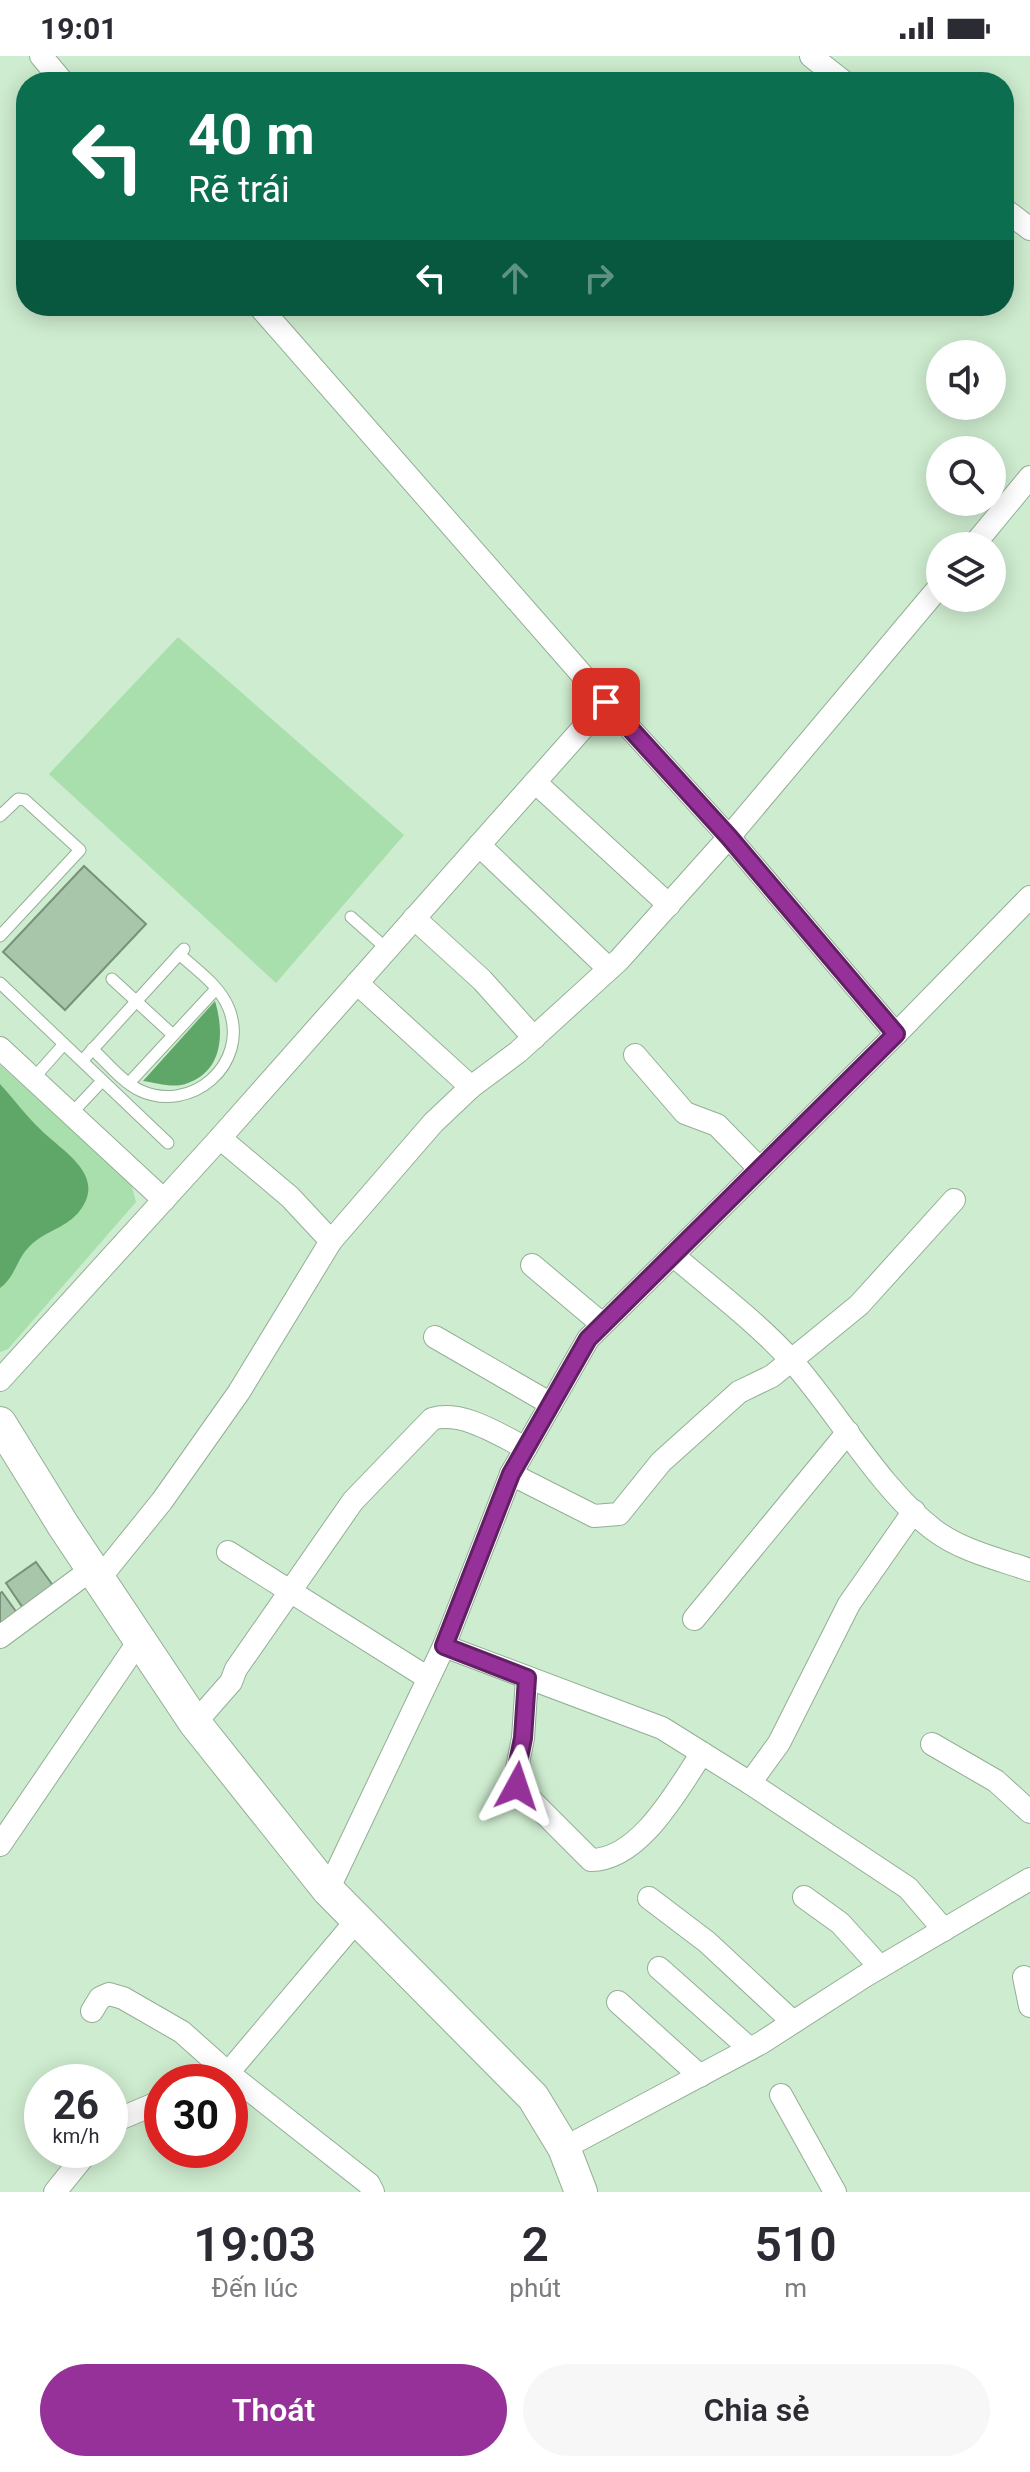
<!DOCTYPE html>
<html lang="vi">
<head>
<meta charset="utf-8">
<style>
	:root { --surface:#fff; --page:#f7f7f7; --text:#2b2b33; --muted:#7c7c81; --accent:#953198 }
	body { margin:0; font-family:Roboto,sans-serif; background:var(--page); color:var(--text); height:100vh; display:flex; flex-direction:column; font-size:30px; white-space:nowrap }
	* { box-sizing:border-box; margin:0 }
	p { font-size:26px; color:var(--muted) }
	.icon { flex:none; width:44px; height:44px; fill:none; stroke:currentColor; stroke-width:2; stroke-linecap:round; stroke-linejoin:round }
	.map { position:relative; height:2136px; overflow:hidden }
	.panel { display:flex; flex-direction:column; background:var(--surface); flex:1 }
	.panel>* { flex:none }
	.banner { position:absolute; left:16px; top:16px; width:998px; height:244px; border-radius:32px; box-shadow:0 4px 20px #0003; background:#0b6e4f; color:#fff; overflow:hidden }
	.tools { position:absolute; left:926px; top:284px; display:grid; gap:16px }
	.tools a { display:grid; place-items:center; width:80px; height:80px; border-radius:50%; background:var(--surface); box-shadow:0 4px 20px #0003; font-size:40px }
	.speed { position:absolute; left:24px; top:2008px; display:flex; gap:16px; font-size:40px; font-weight:700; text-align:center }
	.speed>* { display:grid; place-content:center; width:104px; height:104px; border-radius:50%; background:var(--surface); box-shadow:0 4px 20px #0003; line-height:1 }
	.speed small { font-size:20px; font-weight:400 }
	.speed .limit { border:12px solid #d22; background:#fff; color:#111 }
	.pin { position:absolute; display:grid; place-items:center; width:68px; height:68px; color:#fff; margin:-34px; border-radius:16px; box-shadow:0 4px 12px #0006 }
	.me { position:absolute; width:88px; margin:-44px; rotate:5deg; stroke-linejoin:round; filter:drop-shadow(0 0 6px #0008) }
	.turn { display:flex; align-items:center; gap:28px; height:168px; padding:0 40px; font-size:36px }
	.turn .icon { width:104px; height:104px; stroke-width:2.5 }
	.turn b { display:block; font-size:56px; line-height:68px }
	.lanes { display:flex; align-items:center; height:76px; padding:0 40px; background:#0003; justify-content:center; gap:40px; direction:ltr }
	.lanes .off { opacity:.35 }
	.eta { display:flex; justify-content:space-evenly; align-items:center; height:136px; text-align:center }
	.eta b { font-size:48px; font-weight:600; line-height:56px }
	.action { display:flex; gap:16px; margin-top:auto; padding:16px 40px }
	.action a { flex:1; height:92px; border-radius:48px; background:var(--accent); color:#fff; font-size:32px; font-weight:600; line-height:92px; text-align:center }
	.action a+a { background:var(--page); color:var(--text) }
	.status { display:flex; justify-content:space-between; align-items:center; height:56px; padding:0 40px; background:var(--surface); direction:ltr }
	.status svg { height:22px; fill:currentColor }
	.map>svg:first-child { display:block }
	.green { fill:#a8dfac }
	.water { fill:#5fa768 }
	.building { fill:#a8c6aa; stroke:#779279; stroke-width:2 }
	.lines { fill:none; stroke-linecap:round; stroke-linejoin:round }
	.lane-casing { stroke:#93af95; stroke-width:13 }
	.street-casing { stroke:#93af95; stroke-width:24 }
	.secondary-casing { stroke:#93af95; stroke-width:34 }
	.lane { stroke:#fff; stroke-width:11 }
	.street { stroke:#fff; stroke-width:22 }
	.secondary { stroke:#fff; stroke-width:32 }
	.route-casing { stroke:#612063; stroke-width:20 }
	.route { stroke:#953198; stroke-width:14 }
</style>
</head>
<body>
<div class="status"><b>19:01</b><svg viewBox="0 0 49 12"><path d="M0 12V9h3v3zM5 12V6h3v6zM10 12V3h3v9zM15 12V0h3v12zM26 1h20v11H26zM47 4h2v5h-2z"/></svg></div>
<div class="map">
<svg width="1030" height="2136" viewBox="0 0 1030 2136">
	<rect width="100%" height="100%" fill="#ceeccf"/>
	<g class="green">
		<polygon points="178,581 404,779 276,927 49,718"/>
		<polygon points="0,1009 130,1124 136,1146 8,1293 0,1296"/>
	</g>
	<g class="water">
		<path d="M 215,945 C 224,975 224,1014 188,1027 C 174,1033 157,1027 143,1025 Z"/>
		<path d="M 0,1028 C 14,1043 26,1060 41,1074 C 63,1096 109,1120 78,1157 C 64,1173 42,1176 28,1192 C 16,1205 15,1221 0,1232 Z"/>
	</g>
	<g class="building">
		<polygon points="84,810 146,868 65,954 3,896"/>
		<polygon points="36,1506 54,1531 23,1552 6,1527"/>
		<polygon points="2,1536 25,1568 0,1587 0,1537"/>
	</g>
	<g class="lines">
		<g class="lane-casing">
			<g id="lane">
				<polyline points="0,760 18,743 25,744 80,794 0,880"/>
				<polyline points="351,861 387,893"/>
				<polyline points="112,923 173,979"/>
				<polyline points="0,927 168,1087"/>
				<path d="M 92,993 C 107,1006 122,1026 139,1034 C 191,1059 250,1008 229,953 C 220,930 197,914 179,898"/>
				<polyline points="82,1005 184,893"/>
				<polyline points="33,1023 64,988"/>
				<polyline points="129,1027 216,933"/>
				<polyline points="70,1059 102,1025"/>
			</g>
		</g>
		<g class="street-casing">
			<g id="street">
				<polyline points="41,0 63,26"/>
				<polyline points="811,0 844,26"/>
				<polyline points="1004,153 1030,173"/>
				<polyline points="259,250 606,646 729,781 940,530"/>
				<polyline points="973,490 1030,421"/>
				<polyline points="535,726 669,849"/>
				<polyline points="479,789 609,913"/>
				<polyline points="414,862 482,924 534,982"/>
				<polyline points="357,927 471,1031"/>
				<path d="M 896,978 L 673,1199 C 712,1233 757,1266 792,1305 C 837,1356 881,1434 934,1474 C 962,1495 998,1503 1030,1514"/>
				<polyline points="0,992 164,1144"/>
				<polyline points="635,999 685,1057 717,1069 760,1113"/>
				<polyline points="220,1082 290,1141 331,1185"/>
				<polyline points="532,1209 602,1268"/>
				<polyline points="435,1281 551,1348"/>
				<polyline points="0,1324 220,1082 606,646"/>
				<polyline points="511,1418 594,1460 619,1458 661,1406 739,1336 772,1320 859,1249 954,1144"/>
				<polyline points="228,1496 428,1622"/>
				<polyline points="99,1523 162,1445 239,1336 331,1185 433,1067 471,1031 518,996 619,904 729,781 896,978 1030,841"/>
				<polyline points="694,1563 848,1376"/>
				<polyline points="0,1581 92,1513"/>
				<polyline points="444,1590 662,1672 750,1727 908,1832 944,1874"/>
				<path d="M 527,1622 L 523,1682 L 515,1722 L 517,1730 L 591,1804 C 640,1804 678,1733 702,1697"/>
				<path d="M 195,1667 L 231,1626 L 236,1613 L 353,1445 L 432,1363 C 463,1354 499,1379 526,1392"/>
				<polyline points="932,1688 996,1725 1030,1756"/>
				<polyline points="750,1727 779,1687 849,1548 914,1455"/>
				<polyline points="0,1789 139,1585"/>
				<polyline points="328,1834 444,1590 511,1418 588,1283 673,1199"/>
				<polyline points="804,1841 840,1867 880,1911"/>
				<polyline points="649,1842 707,1886 793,1966"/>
				<polyline points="659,1912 750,1993"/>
				<polyline points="1024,1921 1030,1950"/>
				<polyline points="618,1946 700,2020"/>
				<polyline points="92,1955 100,1942 109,1938 123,1942 182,1976 228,2017 369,2128 373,2136"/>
				<polyline points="207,2026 228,2017 357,1864"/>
				<polyline points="781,2039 835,2136"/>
				<polyline points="110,2070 119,2063 162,2045"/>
				<polyline points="564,2092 761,1987 865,1920 1030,1823"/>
				<polyline points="55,2136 89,2094"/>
			</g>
		</g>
		<g class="secondary-casing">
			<polyline id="secondary" points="0,1367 63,1469 195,1667 328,1834 533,2041 564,2092 581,2136"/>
		</g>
		<use href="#lane" class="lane"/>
		<use href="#street" class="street"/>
		<use href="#secondary" class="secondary"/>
	</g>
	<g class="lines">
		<g class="route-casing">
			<polyline id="route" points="517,1730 515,1722 523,1682 527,1622 444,1590 511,1418 588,1283 896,978 729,781 606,646"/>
		</g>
		<use href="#route" class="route"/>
	</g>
</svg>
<div class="tools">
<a><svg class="icon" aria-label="sound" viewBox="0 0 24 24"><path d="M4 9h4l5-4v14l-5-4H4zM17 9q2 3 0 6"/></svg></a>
<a><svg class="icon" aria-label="search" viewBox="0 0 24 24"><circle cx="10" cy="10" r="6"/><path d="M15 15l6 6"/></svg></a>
<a><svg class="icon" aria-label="layers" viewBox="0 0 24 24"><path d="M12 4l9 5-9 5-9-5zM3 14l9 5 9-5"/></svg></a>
</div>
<div class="speed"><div>26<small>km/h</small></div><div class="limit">30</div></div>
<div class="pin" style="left:606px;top:646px;background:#d93025"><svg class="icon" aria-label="arrive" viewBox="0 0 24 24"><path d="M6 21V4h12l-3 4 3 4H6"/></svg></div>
<svg class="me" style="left:517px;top:1730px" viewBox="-20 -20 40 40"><path d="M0-17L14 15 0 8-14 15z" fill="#953198" stroke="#fff" stroke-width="4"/></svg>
<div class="banner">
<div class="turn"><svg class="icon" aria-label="left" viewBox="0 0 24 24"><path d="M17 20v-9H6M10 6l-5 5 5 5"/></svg><div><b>40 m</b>Rẽ trái</div></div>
<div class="lanes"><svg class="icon" aria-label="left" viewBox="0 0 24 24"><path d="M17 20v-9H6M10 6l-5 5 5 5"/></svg><svg class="icon off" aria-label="ahead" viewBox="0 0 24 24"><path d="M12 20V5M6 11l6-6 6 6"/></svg><svg class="icon off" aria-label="right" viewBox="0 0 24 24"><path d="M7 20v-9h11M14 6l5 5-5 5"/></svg></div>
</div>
</div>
<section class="panel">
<div class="eta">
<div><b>19:03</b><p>Đến lúc</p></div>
<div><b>2</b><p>phút</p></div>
<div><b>510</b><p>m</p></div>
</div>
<div class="action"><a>Thoát</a><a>Chia sẻ</a></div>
</section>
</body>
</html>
